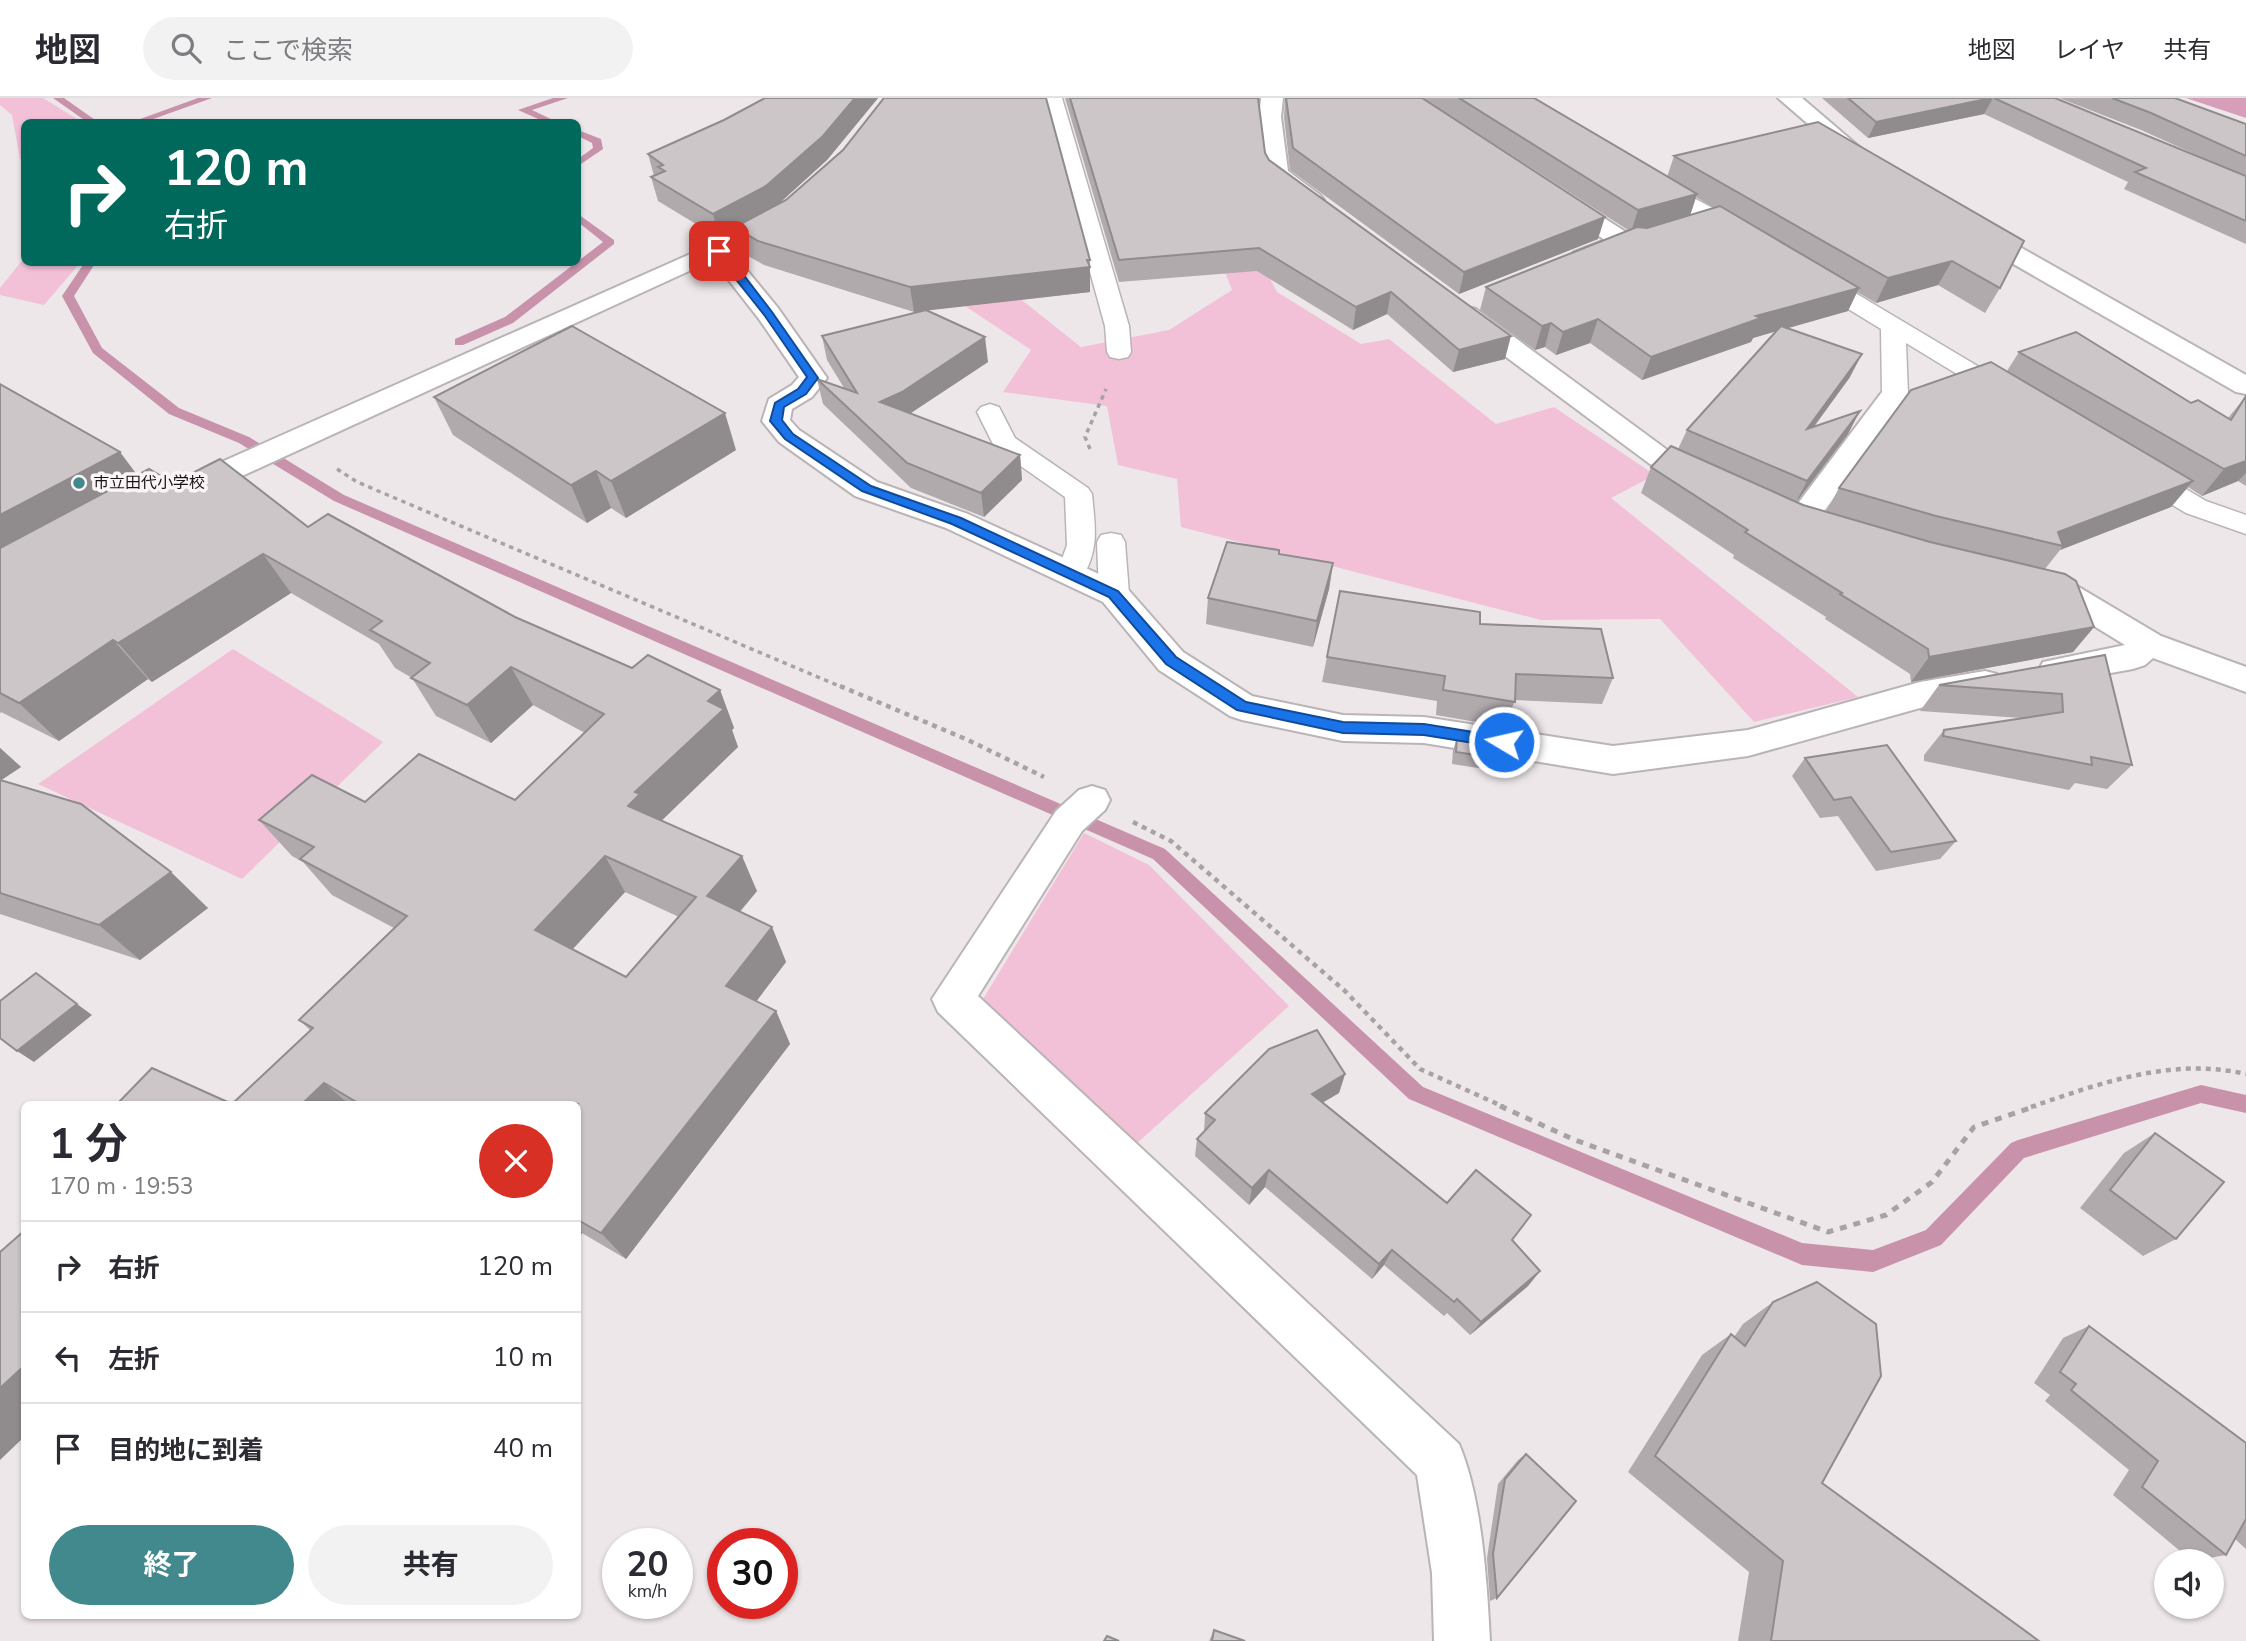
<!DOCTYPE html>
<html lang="ja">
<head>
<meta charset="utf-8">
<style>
	:root { --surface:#fff; --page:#f2f2f3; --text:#2b2b33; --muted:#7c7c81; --line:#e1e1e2; --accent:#41898c }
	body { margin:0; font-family:"Nunito Sans","Noto Sans JP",sans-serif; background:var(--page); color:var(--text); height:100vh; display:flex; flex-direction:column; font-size:26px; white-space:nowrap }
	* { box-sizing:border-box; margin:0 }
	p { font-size:23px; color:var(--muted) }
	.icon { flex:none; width:38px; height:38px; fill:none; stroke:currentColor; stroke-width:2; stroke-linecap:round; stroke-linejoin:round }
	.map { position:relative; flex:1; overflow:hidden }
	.details { position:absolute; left:21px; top:1003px; width:560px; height:518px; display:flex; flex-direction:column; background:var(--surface); border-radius:10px; box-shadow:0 2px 5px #0004 }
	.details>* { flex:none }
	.guide { position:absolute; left:21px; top:21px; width:560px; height:147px; border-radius:10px; box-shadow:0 2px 5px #0004; background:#00695c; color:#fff; overflow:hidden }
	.buttons { position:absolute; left:2154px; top:1451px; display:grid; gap:14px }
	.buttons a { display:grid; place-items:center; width:70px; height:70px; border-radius:50%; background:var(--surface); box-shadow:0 2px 5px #0004; font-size:35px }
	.speed { position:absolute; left:602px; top:1430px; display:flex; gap:14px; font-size:35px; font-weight:700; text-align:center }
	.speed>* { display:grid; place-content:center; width:91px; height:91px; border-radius:50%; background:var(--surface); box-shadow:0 2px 5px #0004; line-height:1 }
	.speed small { font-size:18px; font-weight:400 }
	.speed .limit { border:10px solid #d22; background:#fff; color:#111 }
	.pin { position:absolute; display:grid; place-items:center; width:60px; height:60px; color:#fff; margin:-30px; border-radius:14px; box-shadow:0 4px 10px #0006 }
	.me { position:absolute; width:77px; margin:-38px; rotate:279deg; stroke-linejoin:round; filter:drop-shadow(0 0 5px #0008) }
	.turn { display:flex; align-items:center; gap:24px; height:147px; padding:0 28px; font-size:32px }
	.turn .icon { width:91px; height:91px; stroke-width:2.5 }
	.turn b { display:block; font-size:49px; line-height:60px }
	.round { display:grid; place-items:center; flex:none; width:74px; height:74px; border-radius:37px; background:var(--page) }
	.summary { display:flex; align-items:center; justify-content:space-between; height:119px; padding:0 28px }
	h1 { font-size:42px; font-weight:700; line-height:52px }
	.action { display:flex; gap:14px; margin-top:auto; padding:14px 28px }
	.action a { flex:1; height:80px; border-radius:42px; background:var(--accent); color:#fff; font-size:28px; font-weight:700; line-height:80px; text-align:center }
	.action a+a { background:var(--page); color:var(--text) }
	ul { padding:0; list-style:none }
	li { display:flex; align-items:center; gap:21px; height:91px; padding:0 28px; border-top:2px solid var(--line) }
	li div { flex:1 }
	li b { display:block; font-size:26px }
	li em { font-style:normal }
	header { display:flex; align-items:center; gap:42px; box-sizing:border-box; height:98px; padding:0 35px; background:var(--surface); border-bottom:2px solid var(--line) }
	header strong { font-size:33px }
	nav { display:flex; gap:38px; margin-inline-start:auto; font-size:24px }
	.search { width:490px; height:63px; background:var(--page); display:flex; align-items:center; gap:18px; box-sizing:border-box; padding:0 24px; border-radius:38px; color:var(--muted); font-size:26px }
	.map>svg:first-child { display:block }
	.green { fill:#f2c1d7 }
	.forest { fill:#d69eb8 }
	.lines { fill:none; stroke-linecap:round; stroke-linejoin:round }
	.stream { fill:#c992ab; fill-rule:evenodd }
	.service-casing { stroke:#bab4b6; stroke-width:3 }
	.minor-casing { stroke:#bab4b6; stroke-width:4 }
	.path-far2 { stroke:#a7a2a4; stroke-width:3.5; stroke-dasharray:4.5 4.5; stroke-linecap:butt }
	.path-far1 { stroke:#a7a2a4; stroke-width:4.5; stroke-dasharray:5 5; stroke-linecap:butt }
	.path { stroke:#a7a2a4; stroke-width:5; stroke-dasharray:7 7; stroke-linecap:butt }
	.service { fill:#fff; fill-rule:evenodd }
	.minor { fill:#fff; fill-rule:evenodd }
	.wall { fill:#b0aaad; fill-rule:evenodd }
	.shaded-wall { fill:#908b8d }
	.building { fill:#cdc6c9; stroke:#908b8d; stroke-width:2; fill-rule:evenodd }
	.route { fill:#1a73e8; stroke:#114b97; stroke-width:2 }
	.poi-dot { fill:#41898c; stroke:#fbf4f7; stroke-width:2.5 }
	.labels { text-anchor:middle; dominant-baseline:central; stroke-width:7; stroke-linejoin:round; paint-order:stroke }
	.far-poi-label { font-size:16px; fill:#171415; stroke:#fbf4f7; text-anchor:start }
</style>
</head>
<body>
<header>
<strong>地図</strong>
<div class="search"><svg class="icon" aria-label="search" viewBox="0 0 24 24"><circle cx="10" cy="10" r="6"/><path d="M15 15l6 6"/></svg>ここで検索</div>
<nav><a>地図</a><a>レイヤ</a><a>共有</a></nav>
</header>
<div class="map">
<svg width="2246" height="1543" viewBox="0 0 2246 1543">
	<rect width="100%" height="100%" fill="#eee7ea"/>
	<g class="green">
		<polygon points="0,0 43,0 82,24 24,24 24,63 20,61 12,17 0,7"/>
		<polygon points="1249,139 1277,194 1361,246 1389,241 1496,326 1554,309 1655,377 1611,400 1858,599 1754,624 1660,521 1541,522 1181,429 1177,381 1118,367 1107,308 1003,294 1031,252 887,156 966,158 1081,249 1169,232 1232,192 1212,140"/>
		<polygon points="24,160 24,164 80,165 44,207 0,197 0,190"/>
		<polygon points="233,551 383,644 242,781 38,686"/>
		<polygon points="1084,735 1149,767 1289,908 1134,1048 980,906"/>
	</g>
	<polygon class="forest" points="2186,0 2246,0 2246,20"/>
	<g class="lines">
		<g class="stream">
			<polygon points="53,0 64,0 98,24 87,24"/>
			<polygon points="198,0 212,0 145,24 132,24"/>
			<polygon points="553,0 568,0 532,12 557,24 545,24 518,12"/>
			<polygon points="578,32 601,41 603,51 578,68 578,61 593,50 592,45 578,38"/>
			<polygon points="578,116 614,142 614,146 513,225 463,247 455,247 455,241 505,219 603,144 578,124"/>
			<polygon points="85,164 96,164 74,198 102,250 179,310 249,339 344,397 1165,751 1423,989 1802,1145 1873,1152 1926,1132 2011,1045 2018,1042 2201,987 2246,997 2246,1015 2201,1005 2024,1060 1941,1147 1873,1174 1802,1167 1409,1001 1153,761 334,403 239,345 169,316 93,255 62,198"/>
		</g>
		<g class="service-casing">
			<g id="service">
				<polygon points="1042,0 1062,0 1129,228 1131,254 1128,259 1119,261 1110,259 1107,254 1105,228"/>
				<polygon points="1654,79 1722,115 1725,120 1722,125 1706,125 1647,89 1643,85 1647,81"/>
				<polygon points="1812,172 1820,174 2016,291 2020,296 2016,301 2007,304 1998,301 1906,245 1908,296 1904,301 1895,304 1886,301 1882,296 1881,231 1804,184 1801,179 1804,174"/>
				<path d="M 990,306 L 999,309 L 1015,340 L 1088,390 L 1092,396 C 1095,430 1100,451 1081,482 L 1071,485 L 1061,482 L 1057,475 L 1067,447 L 1065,399 L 995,350 L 977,314 L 981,309 Z"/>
				<polygon points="2139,367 2149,369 2206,403 2246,417 2246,436 2186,415 2129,381 2126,375 2129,369"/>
				<polygon points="1111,435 1121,437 1125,444 1129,496 1124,503 1114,506 1104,503 1099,496 1097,444 1101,437"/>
			</g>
		</g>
		<g class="minor-casing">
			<g id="minor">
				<polygon points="1261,0 1283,0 1281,19 1288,73 1320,97 1324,102 1320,107 1304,107 1266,76 1259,19"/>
				<polygon points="1778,0 1802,0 1871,59 1868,64 1852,64"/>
				<path d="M 1557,93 L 1565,95 L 1632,138 L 1635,143 L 1632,148 C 1614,155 1593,169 1574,164 L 1571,159 L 1574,154 L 1605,142 L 1549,105 L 1545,100 L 1549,95 Z"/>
				<polygon points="1972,125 1981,127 2246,277 2246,296 2236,294 1963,137 1960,132 1963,127"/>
				<polygon points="740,134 749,136 752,141 749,146 732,154 778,210 827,280 812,299 792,311 790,322 799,332 877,384 968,416 1125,488 1183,554 1252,598 1343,617 1424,619 1613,648 1748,632 1920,584 1985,573 1997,576 2002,585 1997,594 1920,610 1748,658 1613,676 1424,645 1343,643 1242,622 1230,618 1159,572 1103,504 946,430 855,398 779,344 762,323 769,301 792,287 799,279 759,221 713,162 194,400 183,402 172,400 168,393 172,386"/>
				<polygon points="1467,209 1476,211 1670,354 1717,373 1721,380 1717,387 1706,389 1695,387 1650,366 1458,223 1454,217 1458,211"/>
				<polygon points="1895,288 1905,290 1909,296 1812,430 1801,433 1790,430 1786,423 1790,416 1885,290"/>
				<polygon points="2039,474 2067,482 2161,538 2246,569 2246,594 2153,560 2145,567 2133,571 2055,585 2043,582 2038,573 2043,564 2125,547 2045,498 2028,493 2023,485 2028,477"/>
				<path d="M 1092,688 L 1105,692 L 1110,702 L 1105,712 L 1082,733 L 978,898 L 1459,1346 C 1482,1400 1487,1484 1490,1543 L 1434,1543 L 1432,1475 L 1417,1377 L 938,914 L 932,901 L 1056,713 L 1079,692 Z"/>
			</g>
		</g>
		<g class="path-far2">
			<polyline points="1090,351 1085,339 1106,291"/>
			<polyline points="337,371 357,384 844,590"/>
		</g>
		<g class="path-far1">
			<polyline points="840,588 968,642 1044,679"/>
			<polyline points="1133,724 1171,743 1345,893 1420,971 1504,1009"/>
			<path d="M 2031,1009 C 2101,985 2171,959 2246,976"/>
		</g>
		<polyline class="path" points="1500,1008 1575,1042 1828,1134 1886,1117 1932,1084 1974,1029 2036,1008"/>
		<use href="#service" class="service"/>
		<use href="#minor" class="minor"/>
	</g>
	<g class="wall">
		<polygon points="765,0 878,0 827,62 779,105 1090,162 1090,194 927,212 988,264 910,315 1020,357 1022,382 984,419 911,390 823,306 817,281 844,290 827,262 822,238 922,213 914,214 764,167 741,154 736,131 719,140 658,103 651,79 654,78 648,56 724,22"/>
		<polygon points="1065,0 1260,0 1259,6 1265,55 1269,62 1505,261 1453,274 1387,216 1353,232 1257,173 1119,184"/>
		<path d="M 1285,0 L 1534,0 L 1667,79 L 1674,58 L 1818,24 L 2000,190 L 1985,215 L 1938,187 L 1876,205 L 1857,194 L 1848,213 L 1787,230 L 1850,279 L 1814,329 L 1848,336 L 1796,404 L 1803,407 L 1826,414 L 1839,390 L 2007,273 L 2019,254 L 2191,305 L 2228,320 L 2246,298 L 2246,388 L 2238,383 L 2202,398 L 2188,389 L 2171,409 L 2060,452 L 2045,471 L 2094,529 L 2073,554 L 1911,584 L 1910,576 L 1825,521 L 1826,519 L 1733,460 L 1734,457 L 1641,395 L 1651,369 L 1678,351 L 1687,332 L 1775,233 L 1753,240 L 1751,244 L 1642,282 L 1590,245 L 1556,257 L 1545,249 L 1535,252 L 1480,212 L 1486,189 L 1628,132 L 1452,19 L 1598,141 L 1459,196 L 1290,72 L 1284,19 ZM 1696,99 L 1714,110 L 1690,117 Z"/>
		<polygon points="1822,0 2055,0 2201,59 2141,32 2059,0 2175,0 2246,26 2246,146 2124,91 2128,84 1984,16 1868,40"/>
		<path d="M 0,286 L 137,377 L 173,385 L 308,429 L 632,570 L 720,592 L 734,630 L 732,632 L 738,649 L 662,722 L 757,793 L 740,814 L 772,829 L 786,864 L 756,903 L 776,913 L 790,946 L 626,1161 L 582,1135 L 578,1141 L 578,1006 L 117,1006 L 232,1006 L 310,932 L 299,922 L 394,830 L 332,797 L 303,764 L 292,758 L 259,722 L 365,704 L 515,702 L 585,635 L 533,607 L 491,645 L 436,618 L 412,580 L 395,570 L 379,546 L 291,495 L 152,584 L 148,581 L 59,643 L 1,614 L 0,616 ZM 625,794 L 679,819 L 626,879 L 573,851 Z"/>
		<polygon points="434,299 736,352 626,420 611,410 587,425 453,337"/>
		<polygon points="1279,456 1333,465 1329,491 1313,549 1206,526 1208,500"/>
		<polygon points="1340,493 1480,526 1613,580 1602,606 1515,602 1505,629 1436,617 1437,603 1322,584"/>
		<polygon points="2105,557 2132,667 2107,691 2075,685 2069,692 1924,663 1924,657 1944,632 2021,620 1920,613 1939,587"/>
		<polygon points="1457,640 1508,662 1504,674 1452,666 1453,652"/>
		<polygon points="0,650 21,669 1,682 208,810 140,862 0,816"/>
		<polygon points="1805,660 1956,743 1940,761 1876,773 1838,718 1820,720 1792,678"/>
		<polygon points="1345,976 1339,995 1323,1004 1447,1105 1513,1142 1540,1173 1528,1188 1470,1237 1447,1215 1444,1218 1384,1167 1372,1181 1265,1089 1249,1107 1195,1058 1197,1041 1204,1034 1205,1015"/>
		<polygon points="2155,1035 2176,1141 2143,1158 2080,1110 2124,1055"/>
		<polygon points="1773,1204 1822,1385 2039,1543 1738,1543 1749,1474 1628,1374 1702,1257 1731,1236 1734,1239 1743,1226"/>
		<polygon points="2089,1228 2246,1345 2246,1451 2235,1441 2226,1457 2192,1463 2113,1397 2129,1372 2045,1303 2050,1297 2034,1285 2063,1240"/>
		<polygon points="1526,1356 1497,1500 1490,1503 1487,1460 1498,1386 1518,1362"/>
		<polygon points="1214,1532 1245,1543 1209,1543"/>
	</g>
	<g class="shaded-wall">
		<polygon points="855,0 878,0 827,62 772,112 735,129 736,131 719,140 713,116"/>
		<polygon points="1993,0 1984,16 1868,40 1876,24"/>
		<polygon points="1697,96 1690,118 1631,134 1638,112"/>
		<polygon points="1605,119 1598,141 1459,196 1464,174"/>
		<polygon points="1952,163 1938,187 1876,205 1888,180"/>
		<polygon points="1090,169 1090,194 914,214 910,189"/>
		<polygon points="1859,190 1848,213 1753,240 1751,244 1642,282 1651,259 1756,218"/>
		<polygon points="1391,194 1387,216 1353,232 1356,209"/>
		<polygon points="1598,221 1590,245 1556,257 1563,234"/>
		<polygon points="1551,225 1545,249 1535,252 1542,228"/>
		<polygon points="1511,238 1505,261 1453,274 1459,252"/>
		<polygon points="985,239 988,264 905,319 880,304"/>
		<polygon points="1862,256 1850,279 1795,354 1807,331"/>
		<polygon points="1860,313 1848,336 1795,406 1807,383"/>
		<polygon points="725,315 736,352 626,420 611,383"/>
		<polygon points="120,354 150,394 0,475 0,417"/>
		<polygon points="1020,357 1022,382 984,419 981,395"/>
		<polygon points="2246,363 2246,375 2238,383 2202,398 2224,371"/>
		<polygon points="596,373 611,410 587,425 571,387"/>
		<polygon points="2193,383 2171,409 2060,452 2063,448 2058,434"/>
		<polygon points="263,456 291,495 152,584 118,545"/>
		<polygon points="1333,465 1329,491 1313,549 1317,523"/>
		<polygon points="2094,529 2073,554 1911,584 1929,559"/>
		<polygon points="113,542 148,581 59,643 19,605"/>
		<polygon points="511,569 533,607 491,645 467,607"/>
		<polygon points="720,592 734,630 732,632 738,649 656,728 628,708 635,694 708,603"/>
		<polygon points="0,650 21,669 0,683"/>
		<polygon points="605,758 625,794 559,866 535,832"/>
		<polygon points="742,758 757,793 723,833 707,798"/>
		<polygon points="171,774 208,810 140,862 99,827"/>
		<polygon points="772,829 786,864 743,921 726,888"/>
		<polygon points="77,906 92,917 34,964 17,953"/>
		<polygon points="776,913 790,946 626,1161 601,1135"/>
		<polygon points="1345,976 1339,995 1307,1014 1312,996"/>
		<polygon points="324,985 349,1006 302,1006"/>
		<polygon points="1269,1072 1265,1089 1249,1107 1252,1090"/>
		<polygon points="578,1130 582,1135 578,1141"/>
		<polygon points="1392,1152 1384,1167 1372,1181 1379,1166"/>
		<polygon points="1540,1173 1528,1188 1470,1237 1481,1224"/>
		<polygon points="24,1268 24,1339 0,1362 0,1290"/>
	</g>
	<g class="building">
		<polygon points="765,0 855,0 823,38 766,88 713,116 651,79 665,73 658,69 663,67 648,56 724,22"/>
		<polygon points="884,0 1046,0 1090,162 1087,162 1090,169 910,189 758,143 735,129 786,102 843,52"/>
		<polygon points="1070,0 1258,0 1265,55 1269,62 1511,238 1459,252 1391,194 1356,209 1259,150 1119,162"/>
		<polygon points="1286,0 1422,0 1605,119 1464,174 1293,50"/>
		<polygon points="1459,0 1534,0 1697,96 1638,112"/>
		<polygon points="1848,0 1991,0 1876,24"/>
		<polygon points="1994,0 2055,0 2246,78 2246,123 2135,74 2146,70"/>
		<polygon points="2112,0 2175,0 2246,26 2246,58 2151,15"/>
		<polygon points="1818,24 2024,143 2000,190 1952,163 1888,180 1674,58"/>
		<polygon points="1720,108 1859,190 1756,218 1761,220 1651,259 1598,221 1563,234 1551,225 1542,228 1486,189 1637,129 1647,130"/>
		<polygon points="926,212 985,239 902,294 880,304 1020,357 981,395 907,365 817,281 857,295 822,238"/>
		<polygon points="572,228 725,315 611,383 596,373 571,387 434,299"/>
		<polygon points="1781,228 1862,256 1807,331 1860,313 1807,383 1687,332"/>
		<polygon points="2076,234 2191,305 2198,302 2231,322 2246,298 2246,363 2224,371 2019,254"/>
		<polygon points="1991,264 2193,383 2058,434 2063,448 1936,418 1839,390 1911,292"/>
		<polygon points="0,286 120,354 0,417"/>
		<polygon points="1671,348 1803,407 1930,444 2065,476 2076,483 2094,529 1929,559 1928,551 1840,496 1842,495 1745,434 1748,432 1651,369"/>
		<path d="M 220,361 L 308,429 L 328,416 L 515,519 L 632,570 L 648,557 L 720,592 L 708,603 L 724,611 L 635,694 L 640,696 L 628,708 L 742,758 L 707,798 L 772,829 L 726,888 L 776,913 L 601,1135 L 578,1122 L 578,1006 L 360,1006 L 324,985 L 302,1006 L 117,1006 L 152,970 L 232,1006 L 313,930 L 299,922 L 407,818 L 300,761 L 314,749 L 259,722 L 312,677 L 365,704 L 419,656 L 515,702 L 604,616 L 511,569 L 467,607 L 411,580 L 430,565 L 370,532 L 382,523 L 263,456 L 118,545 L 113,542 L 19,605 L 0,595 L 0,450 L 149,371 L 173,385 ZM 605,758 L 696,799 L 626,879 L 535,832 Z"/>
		<polygon points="1227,444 1279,452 1279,456 1333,465 1317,523 1208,500"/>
		<polygon points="1340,493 1480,514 1480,526 1601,531 1613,580 1516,576 1515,604 1443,592 1445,578 1327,559"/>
		<polygon points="2105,557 2132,667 2091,659 2092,667 1943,638 1944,632 2063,614 2062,596 1939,587"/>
		<polygon points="1457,640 1509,648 1508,662 1456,654"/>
		<polygon points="1887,647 1956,743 1891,754 1851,699 1834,702 1805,660"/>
		<polygon points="0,682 81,706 171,774 99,827 0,795"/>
		<polygon points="36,875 77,906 17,953 0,940 0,903"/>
		<polygon points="1317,932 1345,976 1312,996 1447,1105 1476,1072 1531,1117 1512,1142 1540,1173 1481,1224 1457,1201 1454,1204 1392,1152 1379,1166 1269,1072 1252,1090 1197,1041 1215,1022 1205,1015 1269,951"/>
		<polygon points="2155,1035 2224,1084 2176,1141 2110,1092"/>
		<polygon points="24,1133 24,1268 0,1290 0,1154"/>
		<polygon points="1817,1184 1876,1226 1881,1278 1822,1385 2039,1543 1771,1543 1783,1463 1655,1358 1731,1236 1745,1248 1773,1204"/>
		<polygon points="2089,1228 2246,1345 2246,1421 2226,1457 2142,1389 2158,1363 2071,1292 2076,1286 2060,1274"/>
		<polygon points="1526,1356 1576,1403 1497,1500 1493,1456 1505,1381"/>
		<polygon points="1214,1532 1245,1543 1212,1543"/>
		<polygon points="1107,1538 1119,1543 1104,1543"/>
	</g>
	<polygon class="route" points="715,150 723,150 772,214 818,280 806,296 784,309 782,322 793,336 871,388 961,420 1118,493 1176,559 1246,604 1343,624 1424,626 1504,639 1511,644 1509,648 1504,650 1424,637 1343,635 1237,612 1166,566 1109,499 952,426 862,393 785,341 770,323 775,305 798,291 807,279 765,218 715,155"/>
	<circle class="poi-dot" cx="79" cy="385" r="7"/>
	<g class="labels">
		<g class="far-poi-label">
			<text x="93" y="385">市立田代小学校</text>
		</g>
	</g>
</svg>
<div class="buttons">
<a><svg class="icon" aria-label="sound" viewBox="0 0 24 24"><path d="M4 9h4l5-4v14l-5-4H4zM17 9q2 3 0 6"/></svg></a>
</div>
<div class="speed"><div>20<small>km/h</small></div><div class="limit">30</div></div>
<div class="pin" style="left:719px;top:153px;background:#d93025"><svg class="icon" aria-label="arrive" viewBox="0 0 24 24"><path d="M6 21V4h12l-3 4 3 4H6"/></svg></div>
<svg class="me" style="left:1504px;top:644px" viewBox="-20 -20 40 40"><circle r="17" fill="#1a73e8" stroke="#fff" stroke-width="3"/><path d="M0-11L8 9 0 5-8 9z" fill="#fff"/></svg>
<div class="guide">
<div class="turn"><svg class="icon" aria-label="right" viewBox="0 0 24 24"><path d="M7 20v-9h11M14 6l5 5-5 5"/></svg><div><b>120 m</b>右折</div></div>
</div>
<section class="details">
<div class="summary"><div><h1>1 分</h1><p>170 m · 19:53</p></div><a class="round" style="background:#d93025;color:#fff"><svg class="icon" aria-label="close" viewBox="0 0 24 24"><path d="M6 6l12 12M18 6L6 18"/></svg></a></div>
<ul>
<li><svg class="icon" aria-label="right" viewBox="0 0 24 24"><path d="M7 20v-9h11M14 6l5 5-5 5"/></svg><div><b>右折</b></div><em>120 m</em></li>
<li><svg class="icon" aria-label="left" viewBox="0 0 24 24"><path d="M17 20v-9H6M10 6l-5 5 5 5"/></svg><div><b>左折</b></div><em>10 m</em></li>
<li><svg class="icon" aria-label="arrive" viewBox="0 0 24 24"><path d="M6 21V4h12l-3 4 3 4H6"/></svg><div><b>目的地に到着</b></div><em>40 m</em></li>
</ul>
<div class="action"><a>終了</a><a>共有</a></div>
</section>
</div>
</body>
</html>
